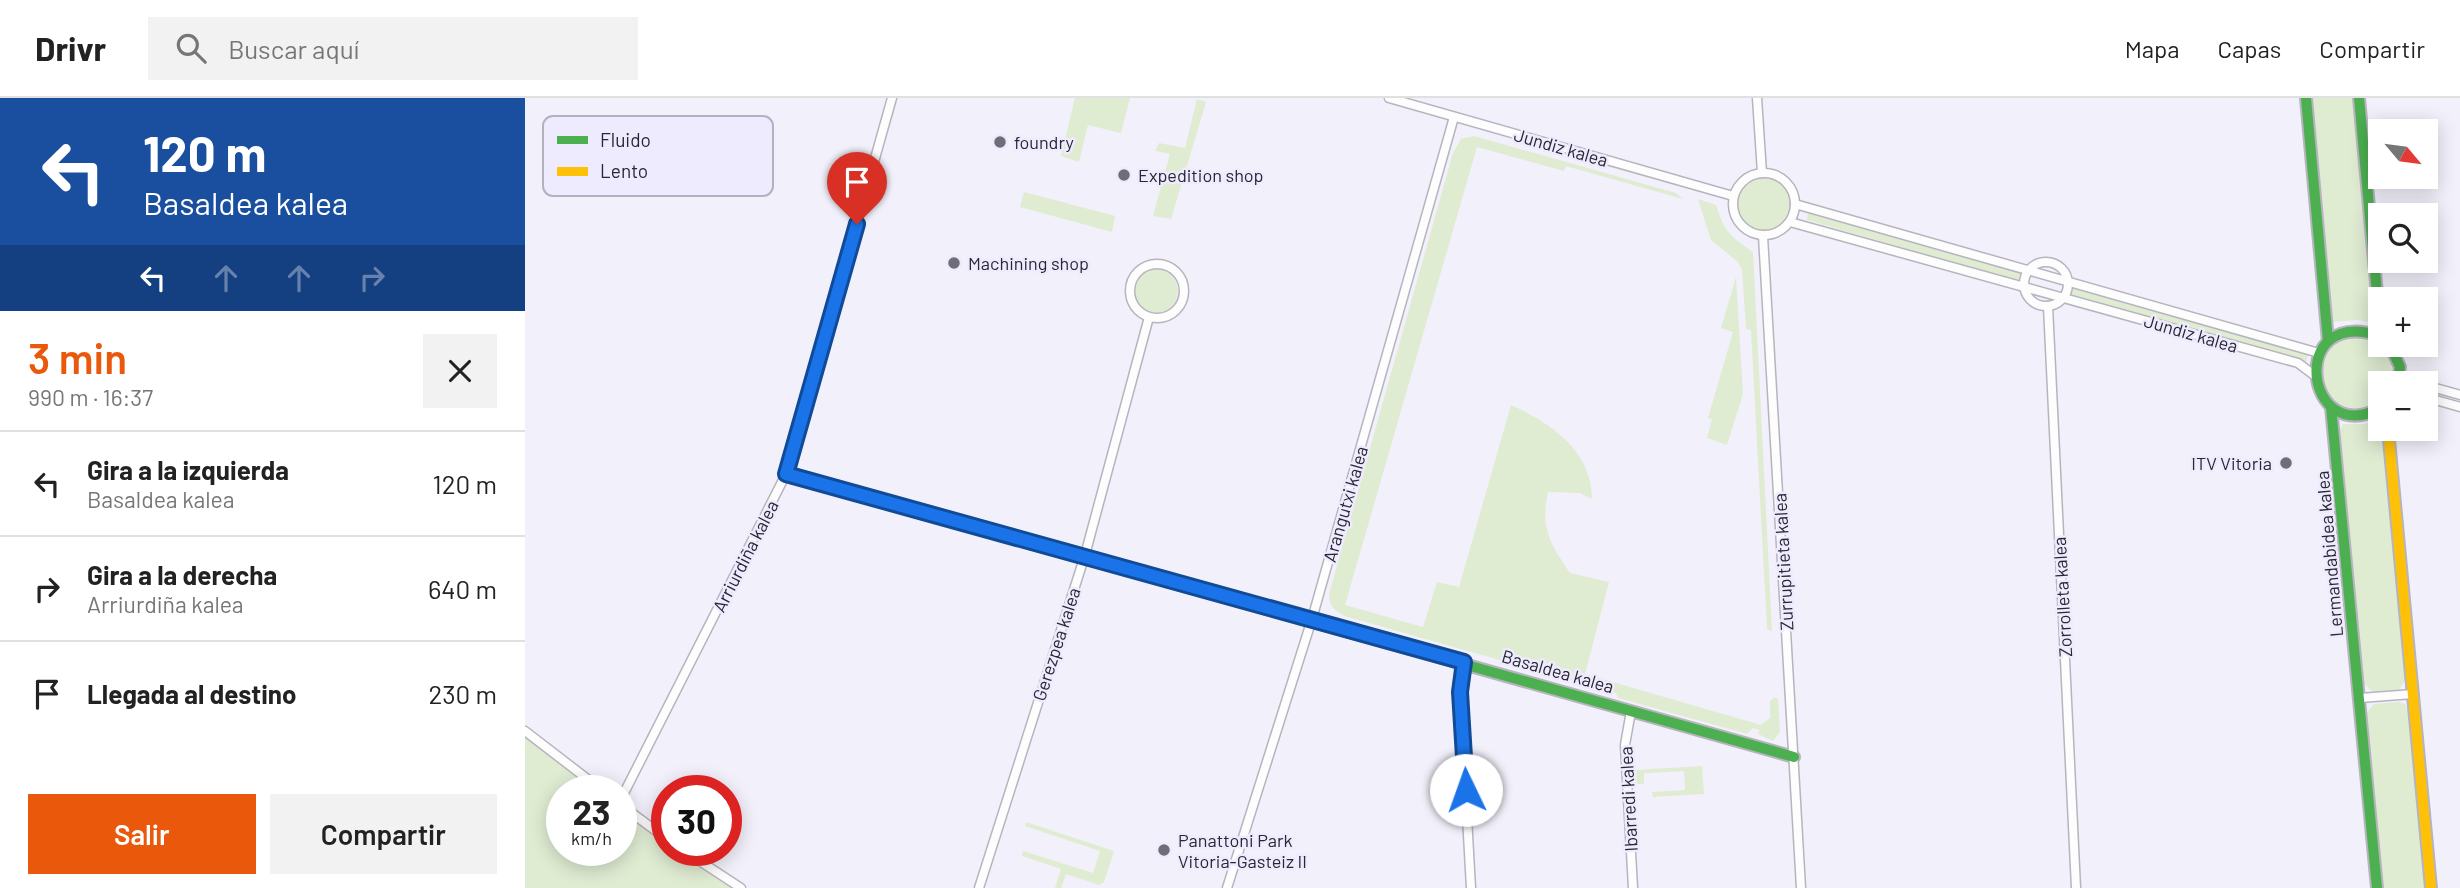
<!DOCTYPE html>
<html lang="es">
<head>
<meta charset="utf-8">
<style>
	:root { --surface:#fff; --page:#f2f2f2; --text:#222; --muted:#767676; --line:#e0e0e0; --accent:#ea580c }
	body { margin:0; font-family:Barlow,sans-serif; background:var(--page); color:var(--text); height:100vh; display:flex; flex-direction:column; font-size:26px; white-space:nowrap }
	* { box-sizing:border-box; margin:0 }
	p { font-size:23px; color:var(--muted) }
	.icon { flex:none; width:38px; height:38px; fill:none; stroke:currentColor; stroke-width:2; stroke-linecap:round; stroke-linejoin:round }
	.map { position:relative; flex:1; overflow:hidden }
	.panel { display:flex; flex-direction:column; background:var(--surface); width:525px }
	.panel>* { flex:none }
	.banner { background:#1a4fa0; color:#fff; overflow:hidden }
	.needle { width:46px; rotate:119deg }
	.tools { position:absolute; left:1843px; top:21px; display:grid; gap:14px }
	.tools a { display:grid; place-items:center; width:70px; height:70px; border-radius:0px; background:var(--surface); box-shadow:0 4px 18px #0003; font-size:35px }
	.speed { position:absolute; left:21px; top:677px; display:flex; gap:14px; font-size:35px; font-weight:700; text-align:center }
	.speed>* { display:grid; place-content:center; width:91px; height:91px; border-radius:50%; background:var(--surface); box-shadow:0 4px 18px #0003; line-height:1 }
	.speed small { font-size:18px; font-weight:400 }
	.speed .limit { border:10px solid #d22; background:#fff; color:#111 }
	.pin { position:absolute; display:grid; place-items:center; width:60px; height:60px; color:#fff; margin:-72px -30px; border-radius:50% 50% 50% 0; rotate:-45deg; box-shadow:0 0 7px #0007 }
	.pin .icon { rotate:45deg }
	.me { position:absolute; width:77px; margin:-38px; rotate:357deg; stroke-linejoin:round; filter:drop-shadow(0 0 5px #0008) }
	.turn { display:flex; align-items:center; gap:24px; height:147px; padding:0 28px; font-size:32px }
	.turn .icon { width:91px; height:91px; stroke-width:2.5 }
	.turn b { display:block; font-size:49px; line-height:60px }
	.lanes { display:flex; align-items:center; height:66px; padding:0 28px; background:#0003; justify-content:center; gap:35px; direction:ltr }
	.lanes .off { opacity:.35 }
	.round { display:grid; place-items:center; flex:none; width:74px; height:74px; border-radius:0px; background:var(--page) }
	.head { display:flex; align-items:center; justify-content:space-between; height:119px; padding:0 28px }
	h1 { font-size:42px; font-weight:600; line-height:52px; color:var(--accent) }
	.primary-button { display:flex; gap:14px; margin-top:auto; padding:14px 28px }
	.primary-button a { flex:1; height:80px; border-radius:0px; background:var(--accent); color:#fff; font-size:28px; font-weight:600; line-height:80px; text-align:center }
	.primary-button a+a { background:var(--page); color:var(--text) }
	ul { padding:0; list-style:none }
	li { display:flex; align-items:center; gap:21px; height:105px; padding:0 28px; border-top:2px solid var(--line) }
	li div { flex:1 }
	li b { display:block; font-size:26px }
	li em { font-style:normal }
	header { display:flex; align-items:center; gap:42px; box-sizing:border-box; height:98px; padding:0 35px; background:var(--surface); border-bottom:2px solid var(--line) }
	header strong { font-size:33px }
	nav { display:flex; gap:38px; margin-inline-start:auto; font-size:24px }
	.search { width:490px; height:63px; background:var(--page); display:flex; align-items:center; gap:18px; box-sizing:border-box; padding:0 24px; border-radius:0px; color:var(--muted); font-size:26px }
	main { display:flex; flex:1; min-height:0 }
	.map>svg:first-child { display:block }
	.green { fill:#dfecd2 }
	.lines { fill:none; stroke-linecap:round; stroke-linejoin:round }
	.street-casing { stroke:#b6b4be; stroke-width:11 }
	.fast-casing { stroke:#b6b4be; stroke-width:14 }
	.slow-casing { stroke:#b6b4be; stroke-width:14 }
	.street { stroke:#fdfdfe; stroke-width:8 }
	.fast { stroke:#4caf50; stroke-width:10 }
	.slow { stroke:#ffc107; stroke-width:10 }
	.route-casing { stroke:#114b97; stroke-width:18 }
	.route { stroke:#1a73e8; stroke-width:12 }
	.poi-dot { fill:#706d79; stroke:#efebff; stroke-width:2.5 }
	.labels { text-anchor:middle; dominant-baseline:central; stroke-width:5; stroke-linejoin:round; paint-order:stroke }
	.poi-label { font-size:18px; fill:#2a2733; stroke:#efebff; text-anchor:start }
	.street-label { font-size:18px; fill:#2a2733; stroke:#efebff }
	.key { fill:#efebff; stroke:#b4b0c2; stroke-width:2 }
	.key-label { font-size:19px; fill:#2a2733 }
</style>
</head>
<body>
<header>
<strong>Drivr</strong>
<div class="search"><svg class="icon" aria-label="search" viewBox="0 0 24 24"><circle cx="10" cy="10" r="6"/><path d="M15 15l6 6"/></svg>Buscar aquí</div>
<nav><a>Mapa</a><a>Capas</a><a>Compartir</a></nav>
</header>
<main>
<section class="panel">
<div class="banner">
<div class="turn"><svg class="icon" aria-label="left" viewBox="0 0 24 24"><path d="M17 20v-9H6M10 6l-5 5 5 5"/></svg><div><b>120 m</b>Basaldea kalea</div></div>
<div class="lanes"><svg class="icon" aria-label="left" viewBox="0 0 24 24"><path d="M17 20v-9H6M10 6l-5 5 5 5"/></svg><svg class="icon off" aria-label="ahead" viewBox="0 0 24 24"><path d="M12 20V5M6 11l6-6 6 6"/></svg><svg class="icon off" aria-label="ahead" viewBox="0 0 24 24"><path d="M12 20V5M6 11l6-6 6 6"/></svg><svg class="icon off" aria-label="right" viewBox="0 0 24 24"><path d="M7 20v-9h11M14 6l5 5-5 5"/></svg></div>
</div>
<div class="head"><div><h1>3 min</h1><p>990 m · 16:37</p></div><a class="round"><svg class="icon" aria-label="close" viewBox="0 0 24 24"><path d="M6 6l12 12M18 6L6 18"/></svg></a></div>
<ul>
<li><svg class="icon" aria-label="left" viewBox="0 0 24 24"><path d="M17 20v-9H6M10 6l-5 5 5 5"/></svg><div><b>Gira a la izquierda</b><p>Basaldea kalea</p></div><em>120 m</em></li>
<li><svg class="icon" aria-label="right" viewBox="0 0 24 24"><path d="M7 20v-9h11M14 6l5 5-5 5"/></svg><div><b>Gira a la derecha</b><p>Arriurdiña kalea</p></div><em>640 m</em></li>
<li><svg class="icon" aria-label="arrive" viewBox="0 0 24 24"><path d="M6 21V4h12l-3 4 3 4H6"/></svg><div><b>Llegada al destino</b></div><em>230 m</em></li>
</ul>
<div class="primary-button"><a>Salir</a><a>Compartir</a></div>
</section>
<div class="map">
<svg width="1935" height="790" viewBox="0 0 1935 790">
	<rect width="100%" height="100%" fill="#f2f0fa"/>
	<g class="green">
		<polygon points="550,0 605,0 596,35 563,27 554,64 536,58"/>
		<polygon points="1784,0 1829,0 1849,225 1834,222 1806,224"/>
		<polygon points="672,1 681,4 646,121 628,118 645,56 630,53 634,45 660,50"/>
		<path d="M 949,38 L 1151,95 L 1158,101 L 1041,68 L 1039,73 L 952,49 L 820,507 L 898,529 L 912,484 L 934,489 L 986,307 C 1026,325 1067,353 1067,401 L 1055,395 L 1023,394 C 1015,431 1025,445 1045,475 L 1084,484 L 1060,576 L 1236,627 L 1245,620 L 1245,603 L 1250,599 L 1253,601 L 1255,634 L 1248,643 L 1233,636 L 1235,632 L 1228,630 L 1222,636 L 1093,600 L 1091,595 L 823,519 C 812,515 804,509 804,496 L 928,55 L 936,41 Z"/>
		<circle cx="1239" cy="106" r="27"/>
		<polygon points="499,94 590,118 587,134 495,109"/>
		<path d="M 1173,101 L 1191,107 C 1200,135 1205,138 1228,154 L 1247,533 L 1242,531 L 1226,232 L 1221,231 L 1217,172 L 1213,164 L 1186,142 Z"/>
		<polygon points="1283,115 1496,175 1494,183 1282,122"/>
		<circle cx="631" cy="193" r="22"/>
		<polygon points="1211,179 1218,296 1202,347 1182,340 1187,321 1183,320 1208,234 1196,230"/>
		<polygon points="1546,190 1783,256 1781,264 1544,197"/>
		<path d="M 1826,239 C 1853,237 1872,258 1866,285 L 1855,285 L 1855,301 C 1808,337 1767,257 1826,239 Z"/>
		<polygon points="1855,321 1855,331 1859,331 1881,581 1873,593 1849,595 1837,584 1815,332 1818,326 1840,326"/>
		<polygon points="1874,604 1880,606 1884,614 1900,790 1856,790 1840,617 1849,606"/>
		<polygon points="0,639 71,693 37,693 37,752 96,752 96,712 142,746 142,752 150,753 206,790 0,790"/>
		<polygon points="1177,668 1179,696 1128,699 1127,694 1160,692 1159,673 1119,675 1119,686 1112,686 1111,672"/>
		<polygon points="501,724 589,753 579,784 574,787 541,776 536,790 530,790 536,771 497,758 498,753 568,775 575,753 500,728"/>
	</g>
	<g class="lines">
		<g class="street-casing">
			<g id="street">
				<polyline points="864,0 1208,98"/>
				<polyline points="1232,0 1237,75"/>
				<circle cx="1239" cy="106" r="31"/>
				<polyline points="1270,106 1794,255"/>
				<polyline points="1265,124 1773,265 1789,277"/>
				<polyline points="1238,138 1276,790"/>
				<circle cx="1521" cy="186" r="22"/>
				<circle cx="632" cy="193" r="27"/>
				<polyline points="1523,208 1551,790"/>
				<polyline points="1875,278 1895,285"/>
				<polyline points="1900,287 1935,297"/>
				<polyline points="1900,299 1935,309"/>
				<polyline points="939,564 935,594 946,790"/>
				<polyline points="1835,600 1888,596"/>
				<polyline points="1106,613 1100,647 1108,790"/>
				<polyline points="0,633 78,693"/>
				<polyline points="96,701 261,376 367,0"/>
				<polyline points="96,707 142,741"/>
				<polyline points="158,752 216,790"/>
				<polyline points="454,790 560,457 624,219"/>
				<polyline points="702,790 787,521 929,19"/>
			</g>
		</g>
		<g class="fast-casing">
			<g id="fast">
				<polyline points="1781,0 1803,243"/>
				<polyline points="1834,0 1855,228"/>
				<path d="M 1855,238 C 1761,207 1780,351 1855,310"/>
				<polyline points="1865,247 1875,269 1873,285"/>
				<polyline points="1806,309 1852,790"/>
				<polyline points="261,376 584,467"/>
				<polyline points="853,542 1269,659"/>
			</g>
		</g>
		<g class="slow-casing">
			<g id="slow">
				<polyline points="1863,331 1906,790"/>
				<polyline points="584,467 853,542"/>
			</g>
		</g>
		<use href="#street" class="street"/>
		<use href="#fast" class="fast"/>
		<use href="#slow" class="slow"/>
	</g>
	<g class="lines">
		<g class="route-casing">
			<polyline id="route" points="332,126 261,376 939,564 935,594 941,692"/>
		</g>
		<use href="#route" class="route"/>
	</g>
	<g class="poi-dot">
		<circle cx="475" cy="44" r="7"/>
		<circle cx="599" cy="77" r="7"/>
		<circle cx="429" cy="165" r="7"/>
		<circle cx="1761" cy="365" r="7"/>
		<circle cx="639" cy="752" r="7"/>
	</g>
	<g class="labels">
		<g class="poi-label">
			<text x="489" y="44">foundry</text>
			<text x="613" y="77">Expedition shop</text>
			<text x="443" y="165">Machining shop</text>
			<text x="1747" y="365" text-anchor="end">ITV Vitoria</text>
			<text x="653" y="742">Panattoni Park<tspan x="653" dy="21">Vitoria-Gasteiz II</tspan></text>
		</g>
		<g class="street-label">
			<text transform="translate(1036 49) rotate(16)">Jundiz kalea</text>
			<text transform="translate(1666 235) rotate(16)">Jundiz kalea</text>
			<text transform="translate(820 406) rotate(-74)">Arangutxi kalea</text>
			<text transform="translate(1804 456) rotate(-95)">Lermandabidea kalea</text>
			<text transform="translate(220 458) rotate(-63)">Arriurdiña kalea</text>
			<text transform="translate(1258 464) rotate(-93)">Zurrupitieta kalea</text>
			<text transform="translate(1537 499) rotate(-93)">Zorrolleta kalea</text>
			<text transform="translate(531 546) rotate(-72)">Gerezpea kalea</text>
			<text transform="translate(1033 573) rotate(16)">Basaldea kalea</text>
			<text transform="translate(1103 701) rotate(-93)">Ibarredi kalea</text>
		</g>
	</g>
	<rect x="18" y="18" width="230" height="80" rx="10" class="key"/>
	<rect x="32" y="38" width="31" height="8" fill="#4caf50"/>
	<rect x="32" y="69" width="31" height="9" fill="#ffc107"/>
	<g class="key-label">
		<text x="75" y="49">Fluido</text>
		<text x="75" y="80">Lento</text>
	</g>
</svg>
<div class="tools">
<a><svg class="needle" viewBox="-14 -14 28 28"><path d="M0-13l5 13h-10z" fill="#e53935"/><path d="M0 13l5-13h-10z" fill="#767676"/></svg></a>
<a><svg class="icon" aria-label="search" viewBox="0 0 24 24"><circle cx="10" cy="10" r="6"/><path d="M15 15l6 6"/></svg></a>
<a>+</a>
<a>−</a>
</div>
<div class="speed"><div>23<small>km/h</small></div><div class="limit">30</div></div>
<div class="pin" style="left:332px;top:126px;background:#d93025"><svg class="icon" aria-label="arrive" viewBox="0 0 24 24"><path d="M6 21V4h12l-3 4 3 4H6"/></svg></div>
<svg class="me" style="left:941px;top:692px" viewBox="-20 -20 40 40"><circle r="19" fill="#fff"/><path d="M0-13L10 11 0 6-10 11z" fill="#1a73e8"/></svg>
</div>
</main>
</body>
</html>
